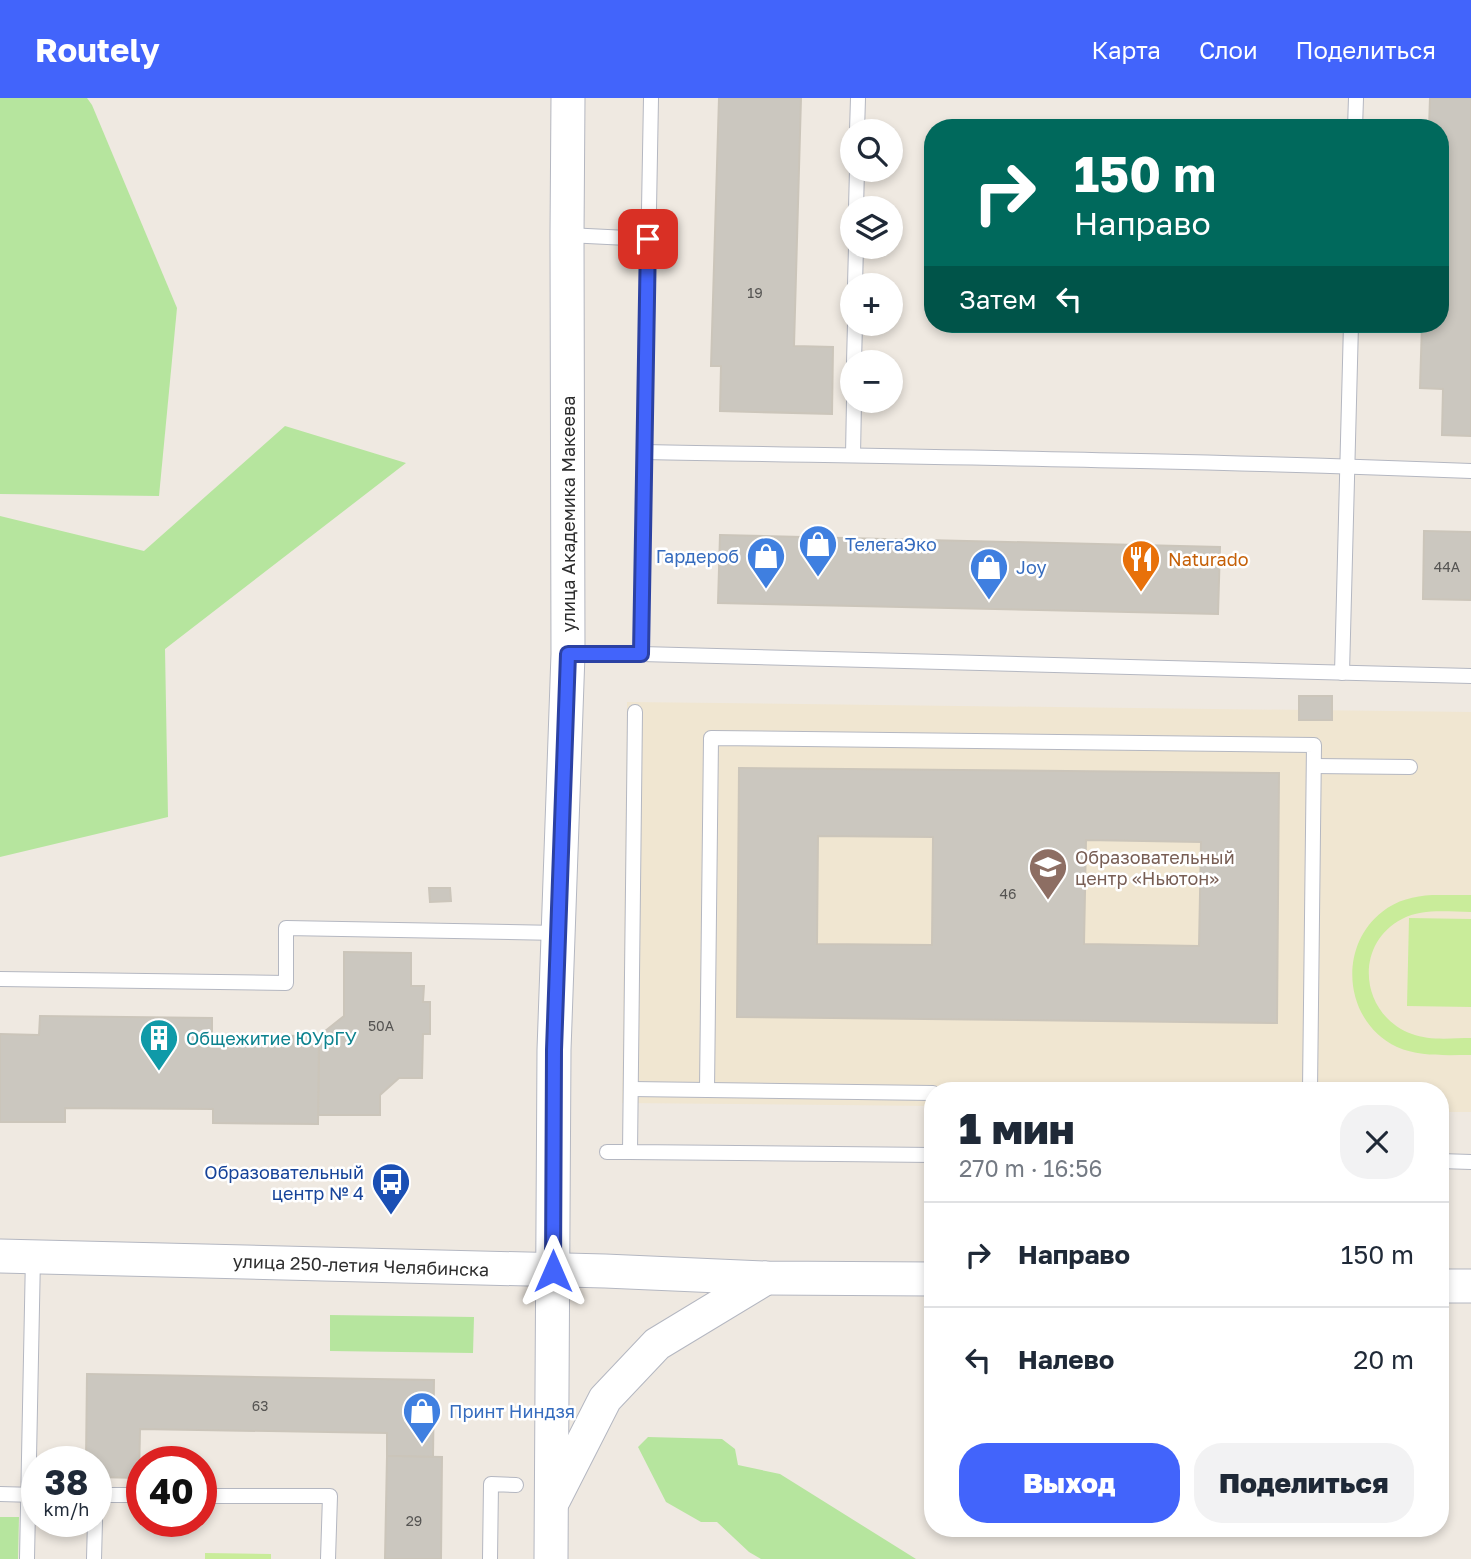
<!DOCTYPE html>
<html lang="ru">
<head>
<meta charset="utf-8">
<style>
	:root { --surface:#fff; --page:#f2f2f3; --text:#1f2937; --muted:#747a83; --line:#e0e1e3; --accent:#4264fb }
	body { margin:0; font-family:"Golos Text",sans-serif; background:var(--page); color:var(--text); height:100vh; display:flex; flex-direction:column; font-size:26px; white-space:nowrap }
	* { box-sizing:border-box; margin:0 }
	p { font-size:23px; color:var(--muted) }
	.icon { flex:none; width:38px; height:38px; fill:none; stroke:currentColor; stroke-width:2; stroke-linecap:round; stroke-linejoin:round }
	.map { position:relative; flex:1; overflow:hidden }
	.sheet { position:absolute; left:924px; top:984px; width:525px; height:455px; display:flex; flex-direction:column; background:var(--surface); border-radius:28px; box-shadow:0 4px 10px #0003 }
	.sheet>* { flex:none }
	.banner { position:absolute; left:924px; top:21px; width:525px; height:214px; border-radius:28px; box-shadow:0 4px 10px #0003; background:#00695c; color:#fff; overflow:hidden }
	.buttons { position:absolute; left:840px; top:21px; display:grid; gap:14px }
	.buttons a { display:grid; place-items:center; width:63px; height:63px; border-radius:50%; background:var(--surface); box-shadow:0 4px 10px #0003; font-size:35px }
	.speed { position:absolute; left:21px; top:1348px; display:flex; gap:14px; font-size:35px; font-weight:700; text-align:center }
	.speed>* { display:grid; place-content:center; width:91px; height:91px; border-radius:50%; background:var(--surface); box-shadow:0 4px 10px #0003; line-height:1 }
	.speed small { font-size:18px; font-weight:400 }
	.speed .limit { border:10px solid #d22; background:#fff; color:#111 }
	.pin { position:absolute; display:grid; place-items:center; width:60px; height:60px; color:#fff; margin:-30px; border-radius:14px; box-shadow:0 4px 10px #0006 }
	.me { position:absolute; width:77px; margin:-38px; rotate:0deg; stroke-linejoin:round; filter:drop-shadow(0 0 5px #0008) }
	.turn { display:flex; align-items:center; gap:24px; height:147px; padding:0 35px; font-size:32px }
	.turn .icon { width:91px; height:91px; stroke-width:2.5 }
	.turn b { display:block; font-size:49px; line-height:60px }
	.then { display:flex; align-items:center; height:66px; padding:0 35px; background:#0003; gap:14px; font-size:26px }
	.round { display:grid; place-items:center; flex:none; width:74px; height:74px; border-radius:28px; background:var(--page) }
	.summary { display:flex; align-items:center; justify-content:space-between; height:119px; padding:0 35px }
	h1 { font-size:42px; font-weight:800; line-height:52px }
	.primary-button { display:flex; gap:14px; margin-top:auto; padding:14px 35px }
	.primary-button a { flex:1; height:80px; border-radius:28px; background:var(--accent); color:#fff; font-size:28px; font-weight:800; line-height:80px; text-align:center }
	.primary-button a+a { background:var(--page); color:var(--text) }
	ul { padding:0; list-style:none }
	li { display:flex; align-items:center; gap:21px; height:105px; padding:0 35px; border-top:2px solid var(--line) }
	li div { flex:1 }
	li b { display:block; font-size:26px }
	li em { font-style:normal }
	header { display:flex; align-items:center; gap:42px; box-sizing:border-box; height:98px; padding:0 35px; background:var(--accent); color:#fff }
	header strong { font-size:33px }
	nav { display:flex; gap:38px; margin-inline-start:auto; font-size:24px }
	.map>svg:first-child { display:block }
	.education { fill:#f0e6d1 }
	.green { fill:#b6e59e }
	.pitch { fill:#c9ec9a }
	.building { fill:#cbc7bf; stroke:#cbc5ba; stroke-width:2; fill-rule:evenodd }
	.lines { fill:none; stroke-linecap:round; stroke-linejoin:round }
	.service-casing { stroke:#b4b7c1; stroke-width:16 }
	.tertiary-casing { stroke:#b4b7c1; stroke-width:35 }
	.service { stroke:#fff; stroke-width:14 }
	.tertiary { stroke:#fff; stroke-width:33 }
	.route-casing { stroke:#2b41a3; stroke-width:18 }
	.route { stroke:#4264fb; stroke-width:12 }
	.labels { text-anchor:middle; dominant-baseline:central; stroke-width:5; stroke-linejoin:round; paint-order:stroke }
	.number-label { font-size:14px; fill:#555452 }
	.street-label { font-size:18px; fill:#2e2e2e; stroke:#fff }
	.shop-label { font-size:18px; fill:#366cbe; stroke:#fff; text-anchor:start }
	.food-label { font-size:18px; fill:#c56008; stroke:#fff; text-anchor:start }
	.education-label { font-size:18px; fill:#785e54; stroke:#fff; text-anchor:start }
	.culture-label { font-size:18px; fill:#0d838f; stroke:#fff; text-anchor:start }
	.transit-label { font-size:18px; fill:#164399; stroke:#fff; text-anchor:end }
</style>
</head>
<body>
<header>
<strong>Routely</strong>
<nav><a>Карта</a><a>Слои</a><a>Поделиться</a></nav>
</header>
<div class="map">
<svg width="1471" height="1461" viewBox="0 0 1471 1461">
	<rect width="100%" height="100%" fill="#efe9e1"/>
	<polygon class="education" points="627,604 1471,614 1471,1014 1440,1014 1440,992 933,992 933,1008 622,1005"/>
	<g class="green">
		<polygon points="0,0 87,0 92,7 177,210 159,398 0,396"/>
		<polygon points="285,328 406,365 165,551 168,719 0,759 0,418 144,453"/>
		<polygon points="330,1217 474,1219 473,1255 330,1253"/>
		<polygon points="648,1339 722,1341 735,1351 738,1367 780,1376 916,1461 761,1461 749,1454 717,1424 701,1424 666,1404 638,1349"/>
		<polygon points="0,1419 19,1419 18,1461 0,1461"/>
	</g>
	<g class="pitch">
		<path d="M 1432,797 L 1471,797 L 1471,814 C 1448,814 1423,810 1402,821 C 1352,847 1361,918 1412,936 C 1430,943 1452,940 1471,940 L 1471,957 C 1446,957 1420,959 1397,949 C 1344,924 1337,849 1382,814 C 1397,802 1414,798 1432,797 Z"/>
		<polygon points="1409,820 1471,821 1471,909 1407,908"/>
		<polygon points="205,1455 271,1456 271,1461 205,1461"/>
	</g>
	<g class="building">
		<polygon points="719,0 801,0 794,248 833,249 832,316 720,313 721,268 711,268"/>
		<polygon points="1430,0 1471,0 1471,338 1442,337 1443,291 1420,290 1422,226 1440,226 1440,30 1429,30"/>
		<rect x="1280" y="24" width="29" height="6"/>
		<polygon points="1424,433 1471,434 1471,502 1423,501"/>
		<polygon points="720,437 1220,449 1218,516 718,505"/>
		<rect x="1299" y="598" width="33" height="24"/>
		<path d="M 739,670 L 1279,675 L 1277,925 L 737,919 ZM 818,738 L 933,739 L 932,847 L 817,846 ZM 1086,742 L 1201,744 L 1199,848 L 1084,846 Z"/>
		<polygon points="429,790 450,790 451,803 430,804"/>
		<polygon points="344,854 411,855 411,888 424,888 423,904 430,904 430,936 423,936 422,980 399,980 380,997 380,1017 318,1017 319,938 344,918"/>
		<polygon points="40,918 212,920 212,937 319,938 318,1026 213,1025 213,1011 65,1010 65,1024 0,1024 0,936 39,937"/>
		<polygon points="87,1276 434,1282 433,1359 387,1358 387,1335 140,1331 139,1380 96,1379 96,1363 86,1363"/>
		<polygon points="387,1358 442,1359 441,1461 385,1461"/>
	</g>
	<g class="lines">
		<g class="service-casing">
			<g id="service">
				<polyline points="1355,30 1356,0"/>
				<polyline points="857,33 858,0"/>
				<polyline points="856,110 857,72"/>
				<polyline points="567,137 648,141"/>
				<polyline points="855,187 856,149"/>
				<polyline points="854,264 855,226"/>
				<path d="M 645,354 C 921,359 1196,362 1471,373"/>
				<polyline points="853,357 854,303"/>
				<polyline points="568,556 641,556 1471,578"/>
				<polyline points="641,556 651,0"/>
				<polyline points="1342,575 1351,226"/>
				<polyline points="635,614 630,1054 933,1057"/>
				<polyline points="1314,668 1410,669"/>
				<polyline points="0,881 286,885 286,830 559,835"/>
				<polyline points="631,991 933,995"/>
				<polyline points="707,992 711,640 1314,647 1310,992"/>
				<polyline points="607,1054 630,1054"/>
				<polyline points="1440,1063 1471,1064"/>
				<polyline points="0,1396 35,1397"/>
				<polyline points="96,1397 142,1397"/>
				<polyline points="201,1398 330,1398 328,1461"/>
				<polyline points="27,1461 33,1158"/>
				<polyline points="94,1461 95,1423"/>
				<polyline points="490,1461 491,1386 516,1387"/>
			</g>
		</g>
		<g class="tertiary-casing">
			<g id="tertiary">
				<polyline points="0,1158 605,1173 766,1180 933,1181"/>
				<polyline points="1440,1188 1471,1188"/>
				<polyline points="554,1401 605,1301 657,1246 766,1180"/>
				<polyline points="551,1461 554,952 568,556 567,137 568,0"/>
			</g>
		</g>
		<use href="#service" class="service"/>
		<use href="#tertiary" class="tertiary"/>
	</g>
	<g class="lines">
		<g class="route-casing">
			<polyline id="route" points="553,1173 554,952 568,556 641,556 648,141"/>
		</g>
		<use href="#route" class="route"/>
	</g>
	<defs>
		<g id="shop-pin" transform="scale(2.0125)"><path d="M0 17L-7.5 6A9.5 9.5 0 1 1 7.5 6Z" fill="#3f7fe0" stroke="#fff"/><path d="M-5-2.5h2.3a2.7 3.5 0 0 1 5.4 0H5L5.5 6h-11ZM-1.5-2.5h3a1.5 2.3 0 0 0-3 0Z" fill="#fff"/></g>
		<g id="restaurant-pin" transform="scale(2.0125)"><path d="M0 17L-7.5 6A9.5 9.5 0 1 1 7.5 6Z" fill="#e8710a" stroke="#fff"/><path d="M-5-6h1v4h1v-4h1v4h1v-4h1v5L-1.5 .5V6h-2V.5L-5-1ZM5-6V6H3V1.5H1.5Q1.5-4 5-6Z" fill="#fff"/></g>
		<g id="school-pin" transform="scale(2.0125)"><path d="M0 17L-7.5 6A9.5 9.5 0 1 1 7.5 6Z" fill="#8d6e63" stroke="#fff"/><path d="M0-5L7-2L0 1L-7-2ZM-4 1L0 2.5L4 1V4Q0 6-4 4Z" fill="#fff"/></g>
		<g id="building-pin" transform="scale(2.0125)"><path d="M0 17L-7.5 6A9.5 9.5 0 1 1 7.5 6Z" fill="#0f9aa8" stroke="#fff"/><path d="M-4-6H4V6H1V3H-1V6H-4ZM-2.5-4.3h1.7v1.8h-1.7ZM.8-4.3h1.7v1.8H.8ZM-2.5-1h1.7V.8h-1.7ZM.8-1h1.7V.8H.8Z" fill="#fff"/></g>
		<g id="bus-pin" transform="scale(2.0125)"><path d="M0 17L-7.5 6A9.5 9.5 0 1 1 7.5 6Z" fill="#1a4fb4" stroke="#fff"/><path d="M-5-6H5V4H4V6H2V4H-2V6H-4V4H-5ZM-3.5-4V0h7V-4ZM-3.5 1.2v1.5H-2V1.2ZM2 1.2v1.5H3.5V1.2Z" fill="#fff"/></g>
	</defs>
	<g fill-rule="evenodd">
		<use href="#shop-pin" x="818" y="446"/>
		<use href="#shop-pin" x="766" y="458"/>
		<use href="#restaurant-pin" x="1141" y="461"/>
		<use href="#shop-pin" x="989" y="469"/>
		<use href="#school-pin" x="1048" y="769"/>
		<use href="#building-pin" x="159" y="940"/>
		<use href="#bus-pin" x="391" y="1084"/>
		<use href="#shop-pin" x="422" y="1313"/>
	</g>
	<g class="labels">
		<g class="number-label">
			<text x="755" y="194">19</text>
			<text x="1447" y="468">44А</text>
			<text x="1008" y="795">46</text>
			<text x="381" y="927">50А</text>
			<text x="260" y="1307">63</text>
			<text x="414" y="1422">29</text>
		</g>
		<g class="street-label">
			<text transform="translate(568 416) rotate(-90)">улица Академика Макеева</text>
			<text transform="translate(361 1167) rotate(2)">улица 250-летия Челябинска</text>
		</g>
		<g class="shop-label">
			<text x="845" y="446">ТелегаЭко</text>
			<text x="739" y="458" text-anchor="end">Гардероб</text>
			<text x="1016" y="469">Joy</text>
			<text x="449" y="1313">Принт Ниндзя</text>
		</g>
		<g class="food-label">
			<text x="1168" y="461">Naturado</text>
		</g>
		<g class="education-label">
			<text x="1075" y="759">Образовательный<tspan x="1075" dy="21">центр «Ньютон»</tspan></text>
		</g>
		<g class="culture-label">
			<text x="186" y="940">Общежитие ЮУрГУ</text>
		</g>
		<g class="transit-label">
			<text x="364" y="1074">Образовательный<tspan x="364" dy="21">центр № 4</tspan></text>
		</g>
	</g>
</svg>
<div class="buttons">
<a><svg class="icon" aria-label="search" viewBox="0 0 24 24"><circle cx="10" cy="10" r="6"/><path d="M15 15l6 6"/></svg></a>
<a><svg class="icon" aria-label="layers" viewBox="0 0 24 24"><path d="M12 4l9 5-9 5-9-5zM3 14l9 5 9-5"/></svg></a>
<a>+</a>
<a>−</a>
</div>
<div class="speed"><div>38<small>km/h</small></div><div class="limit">40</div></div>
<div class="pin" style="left:648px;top:141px;background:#d93025"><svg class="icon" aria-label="arrive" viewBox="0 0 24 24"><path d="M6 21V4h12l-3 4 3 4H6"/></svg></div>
<svg class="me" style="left:553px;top:1173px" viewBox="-20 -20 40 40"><path d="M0-17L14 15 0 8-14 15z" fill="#4264fb" stroke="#fff" stroke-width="4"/></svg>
<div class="banner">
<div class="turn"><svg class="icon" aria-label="right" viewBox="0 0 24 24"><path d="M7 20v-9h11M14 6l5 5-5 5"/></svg><div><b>150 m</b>Направо</div></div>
<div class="then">Затем<svg class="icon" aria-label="left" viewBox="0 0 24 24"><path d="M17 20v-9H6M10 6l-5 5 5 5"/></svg></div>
</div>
<section class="sheet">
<div class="summary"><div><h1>1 мин</h1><p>270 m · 16:56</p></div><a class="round"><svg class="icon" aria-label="close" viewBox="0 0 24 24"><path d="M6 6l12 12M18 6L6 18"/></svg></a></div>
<ul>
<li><svg class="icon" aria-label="right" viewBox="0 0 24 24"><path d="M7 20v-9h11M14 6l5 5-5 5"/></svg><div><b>Направо</b></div><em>150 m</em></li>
<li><svg class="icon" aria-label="left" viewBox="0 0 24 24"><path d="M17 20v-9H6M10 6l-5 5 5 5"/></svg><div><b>Налево</b></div><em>20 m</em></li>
</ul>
<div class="primary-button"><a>Выход</a><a>Поделиться</a></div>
</section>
</div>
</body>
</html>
